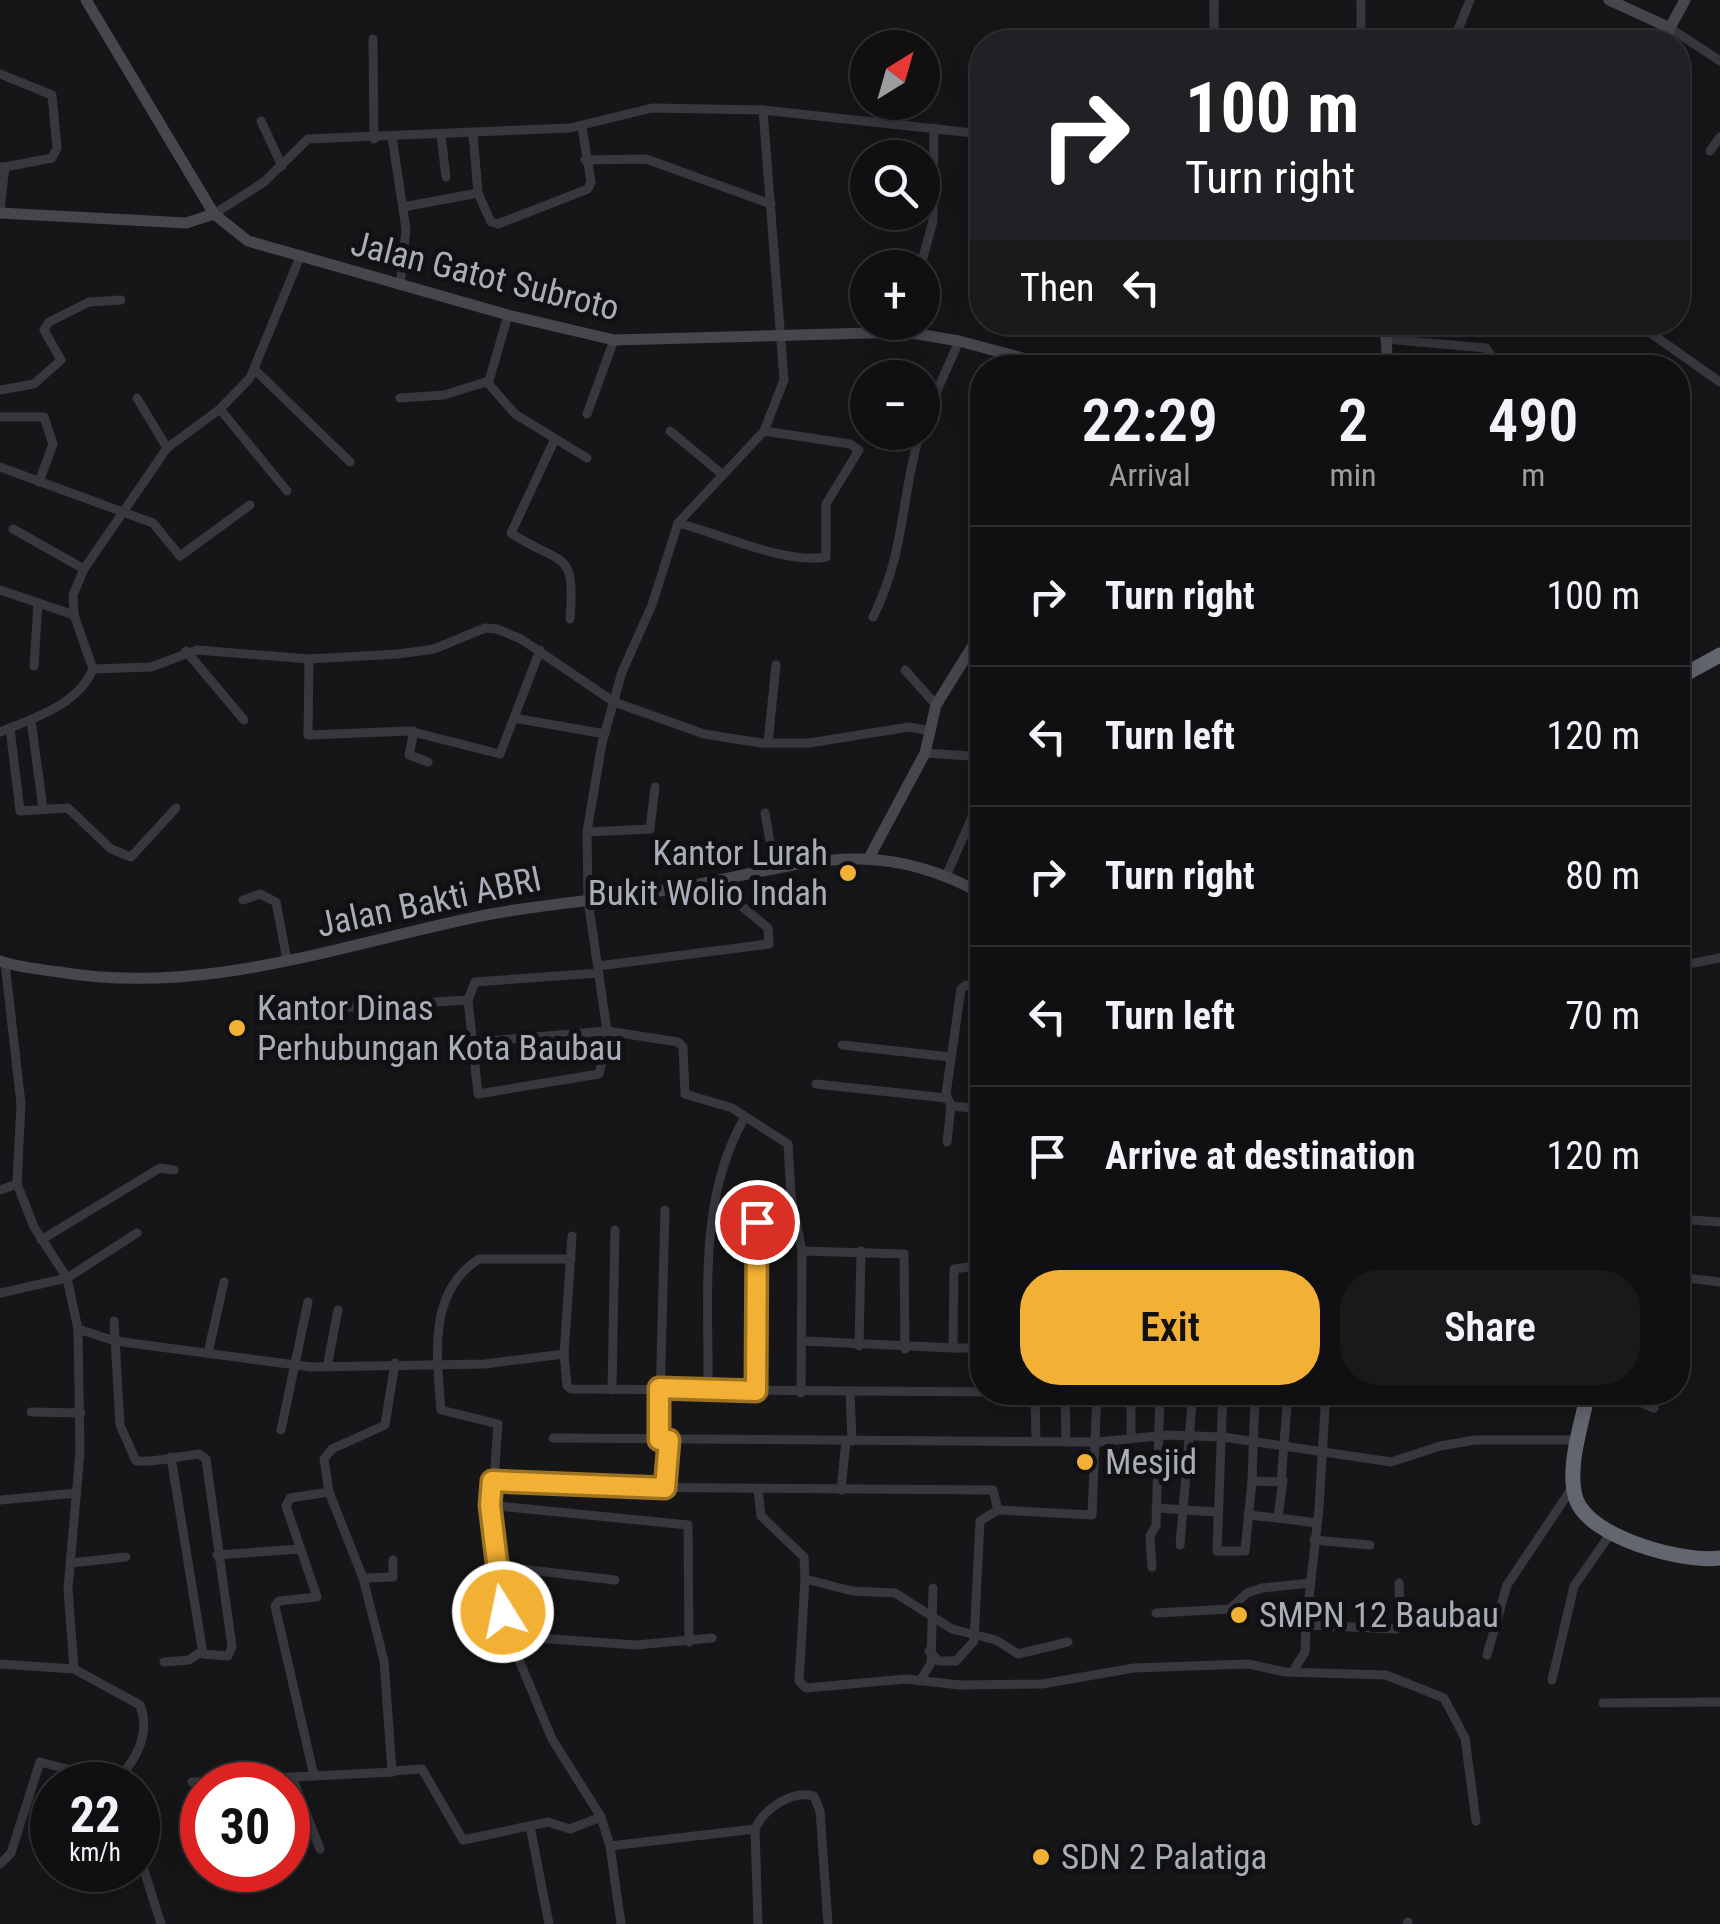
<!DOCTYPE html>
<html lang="en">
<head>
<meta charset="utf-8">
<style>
	:root { --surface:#101012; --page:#19191b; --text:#f1f3f6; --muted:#9c9d9f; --line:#303032; --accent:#f2b134 }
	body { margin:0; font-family:"Roboto Condensed",sans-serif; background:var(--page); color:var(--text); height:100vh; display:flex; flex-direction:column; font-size:38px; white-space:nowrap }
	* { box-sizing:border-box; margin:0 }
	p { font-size:32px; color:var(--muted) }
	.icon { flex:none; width:55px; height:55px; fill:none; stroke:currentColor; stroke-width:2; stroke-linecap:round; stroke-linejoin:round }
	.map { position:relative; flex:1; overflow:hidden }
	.panel { position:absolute; left:970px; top:355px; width:720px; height:1050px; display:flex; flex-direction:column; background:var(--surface); border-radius:40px; box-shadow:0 5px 25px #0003,0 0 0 2px var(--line) }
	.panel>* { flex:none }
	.guide { position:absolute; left:970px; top:30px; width:720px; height:305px; border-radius:40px; box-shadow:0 5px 25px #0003,0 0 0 2px var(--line); background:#202124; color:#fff; overflow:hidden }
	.needle { width:65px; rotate:37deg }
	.tools { position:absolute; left:850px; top:30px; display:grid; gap:20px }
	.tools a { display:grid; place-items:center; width:90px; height:90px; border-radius:50%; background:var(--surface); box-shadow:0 5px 25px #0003,0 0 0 2px var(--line); font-size:50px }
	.speed { position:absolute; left:30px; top:1762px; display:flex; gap:20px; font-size:50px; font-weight:700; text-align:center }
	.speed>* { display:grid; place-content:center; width:130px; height:130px; border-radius:50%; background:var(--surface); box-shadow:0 5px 25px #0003,0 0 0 2px var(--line); line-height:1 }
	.speed small { font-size:25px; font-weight:400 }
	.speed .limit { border:15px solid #d22; background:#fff; color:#111 }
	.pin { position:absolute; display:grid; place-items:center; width:85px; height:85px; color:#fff; margin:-42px; border:5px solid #fff; border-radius:50%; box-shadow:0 2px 10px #0007 }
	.me { position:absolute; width:110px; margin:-55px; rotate:350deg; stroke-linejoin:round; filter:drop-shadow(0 0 8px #0008) }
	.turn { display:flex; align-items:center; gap:35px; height:210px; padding:0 50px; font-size:45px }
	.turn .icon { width:130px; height:130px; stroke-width:2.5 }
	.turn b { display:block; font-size:70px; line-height:85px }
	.then { display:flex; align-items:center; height:95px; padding:0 50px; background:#0003; gap:20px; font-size:38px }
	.eta { display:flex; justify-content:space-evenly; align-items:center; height:170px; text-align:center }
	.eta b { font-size:60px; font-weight:600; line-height:70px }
	.action { display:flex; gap:20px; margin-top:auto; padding:20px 50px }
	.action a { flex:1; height:115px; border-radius:40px; background:var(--accent); color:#111; font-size:40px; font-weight:600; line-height:115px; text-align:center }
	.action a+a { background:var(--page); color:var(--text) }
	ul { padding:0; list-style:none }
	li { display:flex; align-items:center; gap:30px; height:140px; padding:0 50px; border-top:2px solid var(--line) }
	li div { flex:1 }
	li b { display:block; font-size:38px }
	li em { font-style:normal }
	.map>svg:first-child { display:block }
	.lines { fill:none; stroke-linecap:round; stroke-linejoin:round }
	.street { stroke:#37383d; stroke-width:9 }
	.secondary { stroke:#45474d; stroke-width:11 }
	.highway { stroke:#63666e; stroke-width:15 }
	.route-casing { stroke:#9d7322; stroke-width:25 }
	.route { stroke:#f2b134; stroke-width:18 }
	.poi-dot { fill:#f2b134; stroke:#111113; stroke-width:4 }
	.labels { text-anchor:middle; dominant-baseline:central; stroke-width:10; stroke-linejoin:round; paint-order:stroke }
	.street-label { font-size:35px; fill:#a8adb8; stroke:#111113 }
	.poi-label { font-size:35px; fill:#a8adb8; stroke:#111113; text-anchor:start }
</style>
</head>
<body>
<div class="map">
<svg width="1720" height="1924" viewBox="0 0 1720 1924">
	<rect width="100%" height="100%" fill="#161618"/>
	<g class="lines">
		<g class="street">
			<polyline points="1214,0 1214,36"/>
			<polyline points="1670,28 1720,61"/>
			<polyline points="373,39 374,139"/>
			<polyline points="1361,42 1361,0"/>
			<polyline points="1453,42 1470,0"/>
			<polyline points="0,74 52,95 57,148 52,158 5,167"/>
			<polyline points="261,121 282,166"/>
			<polyline points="473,134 478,193 491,222 498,224 588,189 591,182 582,127"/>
			<polyline points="441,135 446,177"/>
			<polyline points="392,137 406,229 400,286"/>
			<polyline points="1710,151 1720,137"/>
			<polyline points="585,160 646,159 771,204"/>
			<polyline points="858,187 868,189"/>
			<polyline points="403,207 478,193"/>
			<polyline points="0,209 5,167 0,167"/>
			<polyline points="214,214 264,182 308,139 570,128 652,108 763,110 982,134"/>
			<polyline points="920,268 933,221 934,128"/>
			<polyline points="1635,322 1720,382"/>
			<polyline points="1385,339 1486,348 1491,355 1490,368"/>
			<polyline points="255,370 350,462"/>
			<polyline points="487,382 515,414 587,458"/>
			<polyline points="0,390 34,384 61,360 44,330 49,322 89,302 121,300"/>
			<polyline points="137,398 167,448"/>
			<polyline points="400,398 444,395 489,381 508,315"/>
			<polyline points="220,409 287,491"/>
			<polyline points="587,414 614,340"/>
			<polyline points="0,417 44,417 53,444 39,482"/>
			<polyline points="922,425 959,341"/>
			<polyline points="670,431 723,475"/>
			<path d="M 554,441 L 511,533 C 562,567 576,547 570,619"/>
			<polyline points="0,467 153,523 180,556 250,505"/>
			<path d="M 678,523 C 718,533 786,565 826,557 L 826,504 L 859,450 L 850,444 L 764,431"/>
			<polyline points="13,529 84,569"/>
			<polyline points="0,590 74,615"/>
			<path d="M 873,617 C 906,550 900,501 920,432"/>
			<polyline points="186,651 244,720"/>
			<polyline points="309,659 308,735 409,731 500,754 540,650"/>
			<polyline points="34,666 38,603"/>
			<polyline points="93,669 151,667 197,650 309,659 398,654 434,649 485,628 497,629 521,639 614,702 704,734 761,743 809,743 909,727 931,731"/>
			<polyline points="905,670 936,705"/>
			<polyline points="514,718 605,734"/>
			<polyline points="31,720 43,809"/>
			<polyline points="10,728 20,811 68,808 111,849 131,857 176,808"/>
			<polyline points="414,731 409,755 428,762"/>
			<path d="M 0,732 C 34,718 78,705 93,669 L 74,615 L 73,595 L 84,569 L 167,448 L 220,409 L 250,378 L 300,257"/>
			<polyline points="768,743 776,665"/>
			<polyline points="925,753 970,756 982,752"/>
			<polyline points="765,813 775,870"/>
			<polyline points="587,832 650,829 655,787"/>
			<polyline points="947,874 980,799"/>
			<polyline points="243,900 260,894 276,902 287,960"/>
			<polyline points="5,963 21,1104 17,1184 34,1227 67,1278 78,1329 115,1341 311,1367 485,1364 564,1354"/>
			<polyline points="598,966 769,944 768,928 738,903 724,879"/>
			<polyline points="1678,966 1720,958"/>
			<polyline points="599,973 475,982 468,1000 478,1094 599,1074 608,1038 588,900 587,832 602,743 622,672 652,605 678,523 764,431 784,380 763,110"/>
			<polyline points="982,987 966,985 961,989 946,1094 951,1106 982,1109"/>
			<polyline points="338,1008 468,1000"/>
			<polyline points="475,1042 607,1031 678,1042 683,1047 685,1094 732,1108 788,1144 791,1196 802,1251 801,1393"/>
			<polyline points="842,1045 950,1057"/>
			<polyline points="816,1084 946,1098"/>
			<polyline points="947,1142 951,1106"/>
			<polyline points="0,1190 17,1184"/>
			<polyline points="1678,1219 1720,1222"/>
			<polyline points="572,1236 564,1354 567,1386 571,1389 994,1392"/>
			<polyline points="41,1240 160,1168 174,1170"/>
			<polyline points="802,1251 904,1254 905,1349"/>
			<path d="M 571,1259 L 479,1259 C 427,1292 437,1357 441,1410 L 498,1424 C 492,1502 487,1559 509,1636 L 636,1645 L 712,1638"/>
			<polyline points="1678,1277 1720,1282"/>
			<polyline points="0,1293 67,1278 137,1233"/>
			<path d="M 114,1321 L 120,1425 L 136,1461 C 156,1463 179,1456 199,1454 L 206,1459 L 232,1647 L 228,1656 L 203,1654 L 171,1457"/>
			<polyline points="804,1341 953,1348 954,1269 982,1265"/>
			<polyline points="859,1346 861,1251"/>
			<polyline points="953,1348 982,1348"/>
			<polyline points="208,1353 224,1282"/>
			<polyline points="327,1367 338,1310"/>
			<path d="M 708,1389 C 709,1295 698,1197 745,1117"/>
			<polyline points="612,1390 615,1230"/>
			<polyline points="756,1391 759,1203"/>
			<polyline points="850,1392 852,1441"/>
			<polyline points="1035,1392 1036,1442"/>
			<polyline points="1065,1392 1066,1442"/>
			<polyline points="1223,1392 1217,1551 1245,1551 1252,1481"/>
			<polyline points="1326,1392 1319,1508 1306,1625 1396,1629 1400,1615 1399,1583"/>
			<polyline points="1616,1392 1654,1408"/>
			<polyline points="1255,1398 1252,1481 1281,1482 1288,1392"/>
			<polyline points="31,1412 81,1413"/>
			<polyline points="281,1430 308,1302"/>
			<polyline points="553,1438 1098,1442 1167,1435 1223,1437 1391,1462 1440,1446 1475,1440 1579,1440"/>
			<polyline points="1131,1439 1131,1392"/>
			<polyline points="659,1440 665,1210"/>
			<polyline points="1283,1480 1278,1518 1317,1523"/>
			<polyline points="492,1481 587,1487 993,1490 998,1510 980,1521 974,1641 956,1661 939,1661 929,1651"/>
			<polyline points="665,1488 669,1440"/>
			<polyline points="758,1490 761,1516 804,1557 805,1579 852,1591 895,1593 952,1629 996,1640 1018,1654 1068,1642"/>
			<polyline points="841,1490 846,1441"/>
			<polyline points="0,1500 77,1493"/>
			<polyline points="489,1505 688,1525 689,1642"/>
			<polyline points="1156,1508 1216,1512"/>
			<polyline points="998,1510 1092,1515 1097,1392"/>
			<polyline points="1248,1515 1278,1518"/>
			<polyline points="1314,1540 1370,1545"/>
			<polyline points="1180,1545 1193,1392"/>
			<polyline points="217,1555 301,1549"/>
			<polyline points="393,1560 393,1577 363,1578 329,1492 324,1459 332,1449 385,1425 395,1363"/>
			<polyline points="71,1563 126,1557"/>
			<polyline points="495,1566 615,1580"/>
			<polyline points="1152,1567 1150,1536 1156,1526 1160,1392"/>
			<polyline points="363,1578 384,1661 392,1771 422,1769 463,1840 548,1822 570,1829 601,1817"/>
			<polyline points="805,1579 799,1681 806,1688 906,1679 960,1685 1042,1684 1134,1668 1248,1664 1285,1672 1386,1675 1444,1698 1465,1738 1476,1821"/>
			<polyline points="1156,1613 1230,1609 1247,1593 1262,1588 1310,1583"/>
			<path d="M 509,1636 L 552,1739 L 601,1817 L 610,1846 L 755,1829 C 764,1809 791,1790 814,1796 L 820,1811 L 828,1924"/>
			<polyline points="1487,1655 1507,1585 1572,1488"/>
			<polyline points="164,1662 189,1660 202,1651"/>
			<polyline points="0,1664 74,1669"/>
			<polyline points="1295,1668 1305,1652 1306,1625"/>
			<polyline points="1552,1680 1574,1586 1611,1533"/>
			<polyline points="920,1681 931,1663 933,1588"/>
			<polyline points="1603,1703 1720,1702"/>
			<polyline points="314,1776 275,1606 279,1601 317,1597 286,1506 290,1498 329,1492"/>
			<polyline points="292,1777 320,1849"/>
			<polyline points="192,1782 393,1772"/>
			<polyline points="530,1826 549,1924"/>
			<polyline points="755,1829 758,1924"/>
			<polyline points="610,1846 621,1924"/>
			<polyline points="138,1851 161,1924"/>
			<path d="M 0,1864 L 11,1853 L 40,1762 L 115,1781 C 136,1762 151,1733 140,1705 L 74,1669 L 68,1589 L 80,1452 L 78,1329"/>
			<polyline points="1407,1924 1408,1922"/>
		</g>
		<g class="secondary">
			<polyline points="86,0 214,214 248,241 508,315 614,340 906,332 959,341 1060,368"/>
			<polyline points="1609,0 1670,28"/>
			<polyline points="1662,42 1685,0"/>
			<polyline points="0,213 186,223 214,214"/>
			<polyline points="1385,322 1388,368"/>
			<polyline points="870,856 925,753 936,705 982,631"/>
			<path d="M 0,961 C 18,968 40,969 59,972 C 205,997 345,943 486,915 C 553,902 622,899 689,886 C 802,865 875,834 982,894"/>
		</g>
		<g class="highway">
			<polyline points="1678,678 1720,655"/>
			<path d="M 1588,1392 C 1582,1424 1566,1468 1576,1499 C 1589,1538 1684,1563 1720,1558"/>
		</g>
	</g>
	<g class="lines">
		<g class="route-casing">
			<polyline id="route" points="503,1612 490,1505 492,1481 665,1488 669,1440 659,1440 659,1388 756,1391 757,1222"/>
		</g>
		<use href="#route" class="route"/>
	</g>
	<g class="poi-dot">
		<circle cx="848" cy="873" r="10"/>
		<circle cx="237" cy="1028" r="10"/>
		<circle cx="1085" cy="1462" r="10"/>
		<circle cx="1239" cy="1615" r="10"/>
		<circle cx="1041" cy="1857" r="10"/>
	</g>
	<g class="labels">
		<g class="street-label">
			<text transform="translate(485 276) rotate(14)">Jalan Gatot Subroto</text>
			<text transform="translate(429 902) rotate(-12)">Jalan Bakti ABRI</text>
		</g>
		<g class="poi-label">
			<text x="828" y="853" text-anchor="end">Kantor Lurah<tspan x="828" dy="40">Bukit Wolio Indah</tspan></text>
			<text x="257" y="1008">Kantor Dinas<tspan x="257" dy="40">Perhubungan Kota Baubau</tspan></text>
			<text x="1105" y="1462">Mesjid</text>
			<text x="1259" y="1615">SMPN 12 Baubau</text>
			<text x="1061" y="1857">SDN 2 Palatiga</text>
		</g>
	</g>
</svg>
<div class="tools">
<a><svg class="needle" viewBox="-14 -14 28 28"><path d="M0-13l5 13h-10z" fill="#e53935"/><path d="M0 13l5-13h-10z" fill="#9c9d9f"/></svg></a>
<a><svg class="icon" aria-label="search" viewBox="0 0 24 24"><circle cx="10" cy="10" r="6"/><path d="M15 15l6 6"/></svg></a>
<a>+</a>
<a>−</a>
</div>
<div class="speed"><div>22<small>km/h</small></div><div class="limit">30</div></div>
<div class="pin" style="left:757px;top:1222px;background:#d93025"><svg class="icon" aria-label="arrive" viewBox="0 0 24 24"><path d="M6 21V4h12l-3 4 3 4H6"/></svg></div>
<svg class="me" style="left:503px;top:1612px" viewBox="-20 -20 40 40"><circle r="17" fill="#f2b134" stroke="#fff" stroke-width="3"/><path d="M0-11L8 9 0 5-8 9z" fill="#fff"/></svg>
<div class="guide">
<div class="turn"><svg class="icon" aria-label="right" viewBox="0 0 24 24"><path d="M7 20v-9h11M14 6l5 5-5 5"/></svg><div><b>100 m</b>Turn right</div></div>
<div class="then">Then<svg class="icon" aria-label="left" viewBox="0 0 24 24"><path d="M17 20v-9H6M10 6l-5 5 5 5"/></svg></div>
</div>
<section class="panel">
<div class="eta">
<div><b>22:29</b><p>Arrival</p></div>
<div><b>2</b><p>min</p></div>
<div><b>490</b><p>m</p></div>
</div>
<ul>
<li><svg class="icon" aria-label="right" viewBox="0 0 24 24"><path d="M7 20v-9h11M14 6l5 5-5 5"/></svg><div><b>Turn right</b></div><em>100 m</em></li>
<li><svg class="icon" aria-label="left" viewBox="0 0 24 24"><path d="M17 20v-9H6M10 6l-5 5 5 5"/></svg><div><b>Turn left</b></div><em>120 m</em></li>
<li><svg class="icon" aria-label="right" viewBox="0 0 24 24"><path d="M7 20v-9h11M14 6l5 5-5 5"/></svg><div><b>Turn right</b></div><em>80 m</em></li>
<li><svg class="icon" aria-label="left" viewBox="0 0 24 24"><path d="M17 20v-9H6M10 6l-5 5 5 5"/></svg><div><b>Turn left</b></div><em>70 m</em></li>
<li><svg class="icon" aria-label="arrive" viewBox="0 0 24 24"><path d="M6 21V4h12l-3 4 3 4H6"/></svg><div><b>Arrive at destination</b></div><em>120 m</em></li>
</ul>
<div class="action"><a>Exit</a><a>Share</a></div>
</section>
</div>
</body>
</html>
